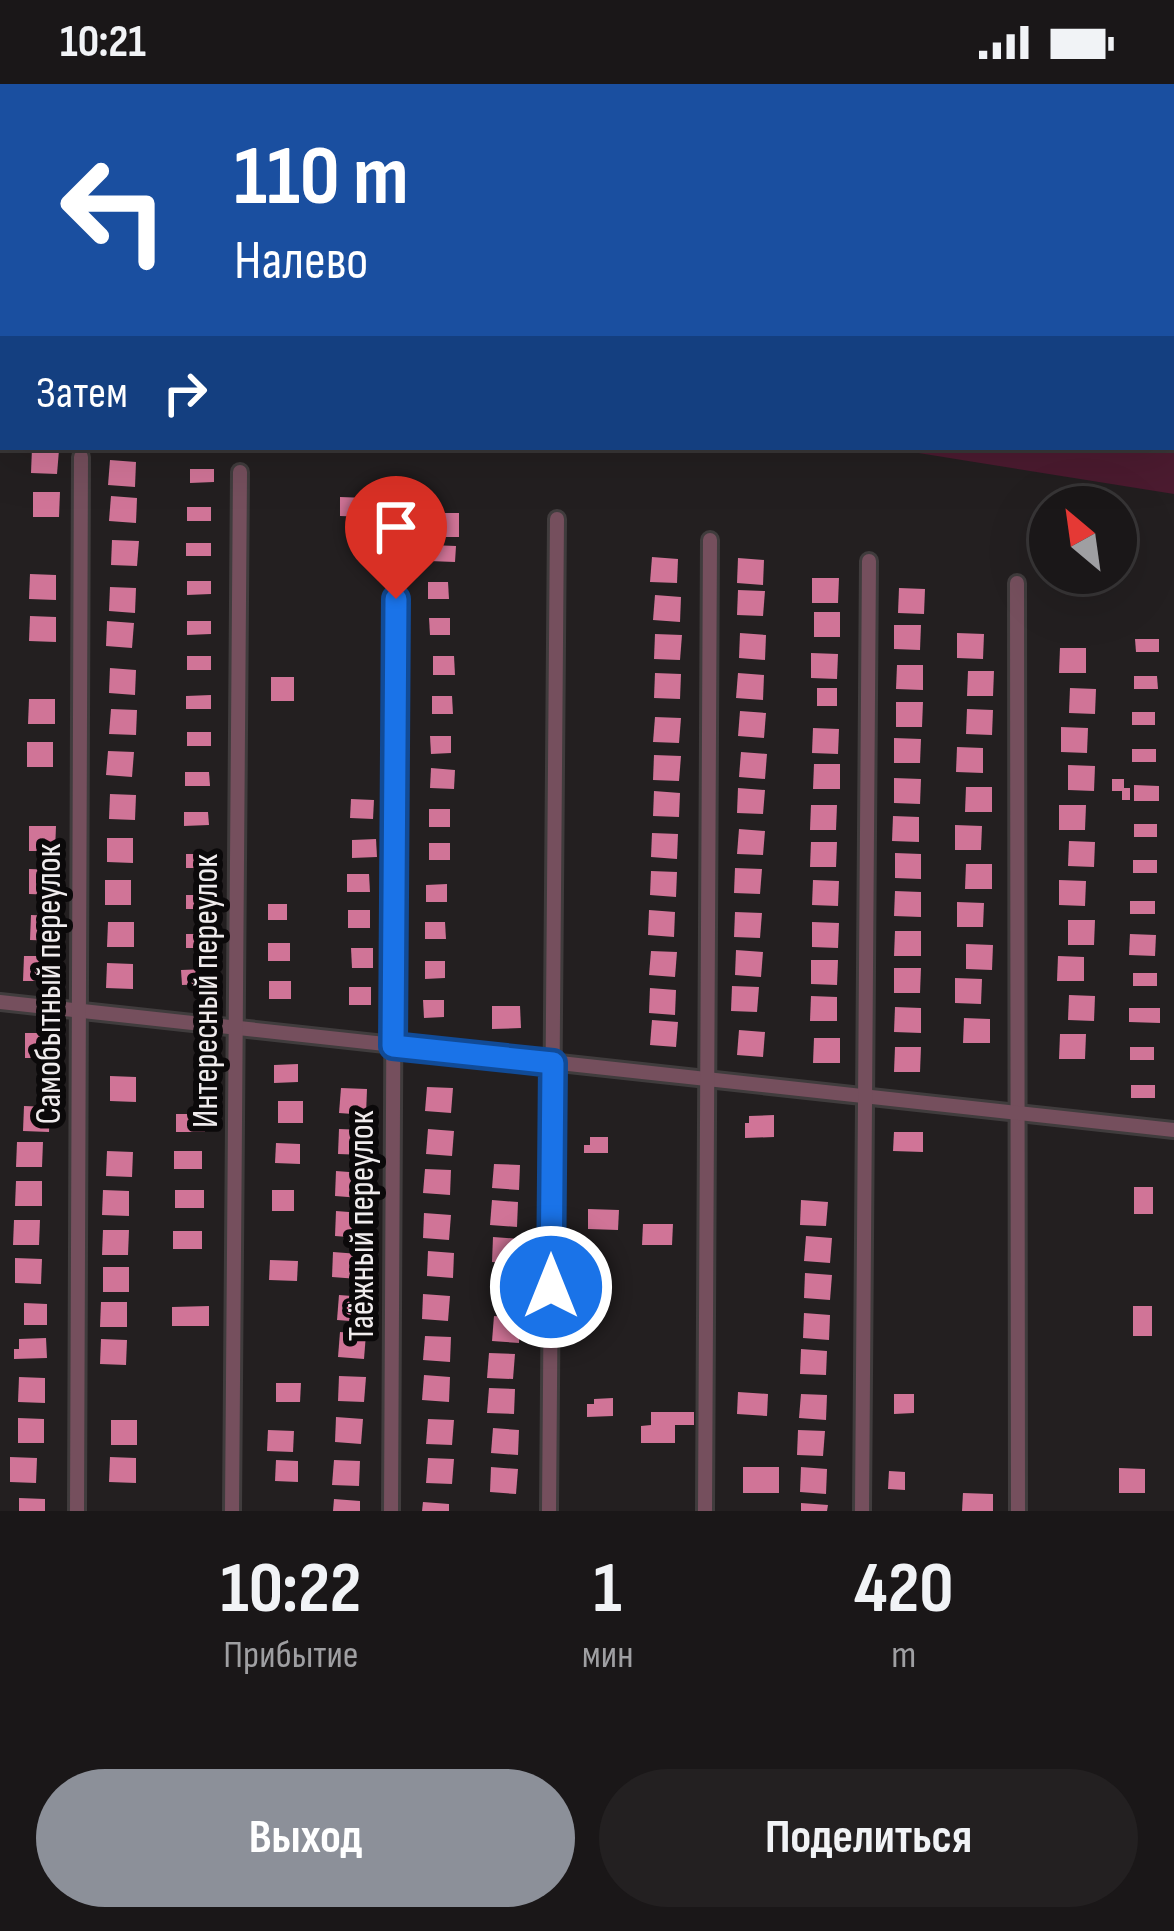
<!DOCTYPE html>
<html lang="ru">
<head>
<meta charset="utf-8">
<style>
	:root { --surface:#1a1718; --page:#232021; --text:#f1f3f6; --muted:#9f9fa2; --line:#383637; --accent:#8c9099 }
	body { margin:0; font-family:"Sofia Sans Condensed",sans-serif; background:var(--page); color:var(--text); height:100vh; display:flex; flex-direction:column; font-size:45px; white-space:nowrap }
	* { box-sizing:border-box; margin:0 }
	p { font-size:39px; color:var(--muted) }
	.icon { flex:none; width:66px; height:66px; fill:none; stroke:currentColor; stroke-width:2; stroke-linecap:round; stroke-linejoin:round }
	.map { position:relative; height:1427px; overflow:hidden }
	.details { display:flex; flex-direction:column; background:var(--surface); flex:1 }
	.details>* { flex:none }
	.hud { position:absolute; left:0px; top:0px; width:1176px; height:366px; box-shadow:0 12px 48px #0002,0 0 0 3px var(--line); background:#1a4fa0; color:#fff; overflow:hidden }
	.needle { width:78px; rotate:331deg }
	.tools { position:absolute; left:1029px; top:402px; display:grid; gap:24px }
	.tools a { display:grid; place-items:center; width:108px; height:108px; border-radius:50%; background:var(--surface); box-shadow:0 12px 48px #0002,0 0 0 3px var(--line); font-size:60px }
	.pin { position:absolute; display:grid; place-items:center; width:102px; height:102px; color:#fff; margin:-123px -51px; border-radius:50% 50% 50% 0; rotate:-45deg; box-shadow:0 0 12px #0007 }
	.pin .icon { rotate:45deg }
	.me { position:absolute; width:132px; margin:-66px; rotate:0deg; stroke-linejoin:round; filter:drop-shadow(0 0 9px #0008) }
	.turn { display:flex; align-items:center; gap:42px; height:252px; padding:0 36px; font-size:54px }
	.turn .icon { width:156px; height:156px; stroke-width:2.5 }
	.turn b { display:block; font-size:84px; line-height:102px }
	.then { display:flex; align-items:center; height:114px; padding:0 36px; background:#0003; gap:24px; font-size:45px }
	.eta { display:flex; justify-content:space-evenly; align-items:center; height:204px; text-align:center }
	.eta b { font-size:72px; font-weight:700; line-height:84px }
	.action { display:flex; gap:24px; margin-top:auto; padding:24px 36px }
	.action a { flex:1; height:138px; border-radius:72px; background:var(--accent); color:#fff; font-size:48px; font-weight:700; line-height:138px; text-align:center }
	.action a+a { background:var(--page); color:var(--text) }
	.status { display:flex; justify-content:space-between; align-items:center; height:84px; padding:0 60px; background:var(--surface); direction:ltr }
	.status svg { height:33px; fill:currentColor }
	.map>svg:first-child { display:block }
	.green { fill:#4c1b30 }
	.building { fill:#d07497 }
	.lines { fill:none; stroke-linecap:round; stroke-linejoin:round }
	.street-casing { stroke:#403c3d; stroke-width:20 }
	.street { stroke:#754f5d; stroke-width:14 }
	.route-casing { stroke:#114b97; stroke-width:30 }
	.route { stroke:#1a73e8; stroke-width:21 }
	.labels { text-anchor:middle; dominant-baseline:central; stroke-width:12; stroke-linejoin:round; paint-order:stroke }
	.street-label { font-size:36px; fill:#f0eced; stroke:#0b090a }
</style>
</head>
<body>
<div class="status"><b>10:21</b><svg viewBox="0 0 49 12"><path d="M0 12V9h3v3zM5 12V6h3v6zM10 12V3h3v9zM15 12V0h3v12zM26 1h20v11H26zM47 4h2v5h-2z"/></svg></div>
<div class="map">
<svg width="1174" height="1427" viewBox="0 0 1174 1427">
	<rect width="100%" height="100%" fill="#231f20"/>
	<polygon class="green" points="1174,353 1174,410 881,363 1173,363"/>
	<g class="building">
		<polygon points="32,364 59,366 57,390 31,389"/>
		<polygon points="110,376 136,378 135,403 108,401"/>
		<polygon points="190,385 214,385 214,398 190,399"/>
		<polygon points="33,408 60,408 59,433 33,433"/>
		<polygon points="111,412 137,414 136,439 109,437"/>
		<polygon points="340,413 367,414 367,433 340,432"/>
		<rect x="187" y="423" width="24" height="14"/>
		<polygon points="431,429 459,429 459,453 430,453"/>
		<polygon points="112,456 139,457 137,482 111,481"/>
		<rect x="186" y="459" width="25" height="13"/>
		<polygon points="430,461 456,462 455,478 429,477"/>
		<polygon points="652,473 678,475 677,499 650,498"/>
		<polygon points="738,474 764,476 763,501 737,499"/>
		<polygon points="30,490 56,491 56,516 29,515"/>
		<polygon points="812,494 839,494 838,519 812,519"/>
		<polygon points="187,497 211,497 211,510 187,511"/>
		<polygon points="428,498 448,498 449,515 428,515"/>
		<polygon points="110,503 136,504 135,529 109,527"/>
		<polygon points="899,504 925,505 924,530 898,529"/>
		<polygon points="738,506 765,507 763,532 737,531"/>
		<polygon points="655,511 681,513 680,538 653,536"/>
		<rect x="814" y="528" width="26" height="25"/>
		<polygon points="30,532 56,533 56,558 29,557"/>
		<polygon points="429,534 450,534 450,551 430,551"/>
		<polygon points="107,537 134,539 132,564 106,562"/>
		<polygon points="187,537 211,537 211,550 187,551"/>
		<polygon points="894,541 921,541 920,566 894,565"/>
		<polygon points="740,549 766,551 765,576 739,574"/>
		<polygon points="957,549 984,550 983,575 957,574"/>
		<polygon points="655,550 682,551 680,576 654,575"/>
		<polygon points="1135,555 1159,555 1159,568 1136,568"/>
		<polygon points="1060,564 1086,564 1086,589 1059,589"/>
		<polygon points="811,569 838,570 837,595 811,594"/>
		<rect x="187" y="572" width="24" height="14"/>
		<polygon points="433,572 454,572 455,591 433,591"/>
		<polygon points="897,581 923,581 923,606 896,605"/>
		<polygon points="110,584 136,586 135,611 109,609"/>
		<polygon points="968,587 994,587 993,612 967,612"/>
		<polygon points="655,589 681,590 680,615 654,614"/>
		<polygon points="738,589 764,591 763,616 736,614"/>
		<polygon points="1134,592 1157,592 1158,605 1134,605"/>
		<rect x="271" y="593" width="23" height="24"/>
		<rect x="817" y="604" width="20" height="18"/>
		<polygon points="1070,604 1096,605 1095,630 1069,629"/>
		<polygon points="211,611 211,625 186,625 186,612"/>
		<polygon points="432,612 452,612 453,630 432,630"/>
		<polygon points="29,615 55,615 55,640 28,640"/>
		<polygon points="896,618 923,618 922,643 896,643"/>
		<polygon points="111,625 137,626 136,651 109,650"/>
		<polygon points="967,625 993,626 992,651 966,650"/>
		<polygon points="740,627 766,629 764,654 738,652"/>
		<rect x="1132" y="628" width="23" height="13"/>
		<polygon points="655,633 681,634 679,659 653,658"/>
		<polygon points="1061,643 1088,644 1087,669 1061,668"/>
		<polygon points="813,644 839,645 838,670 812,669"/>
		<rect x="187" y="648" width="24" height="14"/>
		<polygon points="430,652 451,652 451,669 431,670"/>
		<polygon points="894,654 921,655 920,679 894,679"/>
		<rect x="27" y="658" width="26" height="25"/>
		<polygon points="957,663 983,664 983,689 956,688"/>
		<rect x="1132" y="665" width="24" height="13"/>
		<polygon points="108,667 134,668 132,693 106,691"/>
		<polygon points="741,668 767,670 765,695 739,693"/>
		<polygon points="654,671 681,672 679,697 653,696"/>
		<polygon points="814,680 840,680 840,705 813,705"/>
		<polygon points="1068,681 1095,682 1094,707 1068,706"/>
		<polygon points="431,684 455,686 454,705 430,704"/>
		<polygon points="185,688 209,688 210,702 185,702"/>
		<polygon points="894,694 921,695 920,720 894,719"/>
		<polygon points="1112,695 1124,695 1124,704 1130,704 1130,716 1122,716 1122,707 1112,707"/>
		<polygon points="1134,701 1159,702 1159,717 1134,717"/>
		<polygon points="966,703 992,703 992,728 965,728"/>
		<polygon points="738,704 765,706 763,730 737,729"/>
		<polygon points="654,707 680,709 679,733 653,732"/>
		<polygon points="110,710 136,711 135,736 109,735"/>
		<polygon points="351,715 374,716 373,735 350,734"/>
		<polygon points="811,721 837,721 836,746 810,746"/>
		<polygon points="1059,721 1086,721 1085,746 1059,746"/>
		<rect x="429" y="725" width="21" height="18"/>
		<polygon points="184,728 208,728 209,741 184,742"/>
		<polygon points="893,732 919,733 919,758 892,757"/>
		<rect x="1134" y="740" width="23" height="13"/>
		<polygon points="955,741 982,742 981,766 955,766"/>
		<polygon points="29,742 56,742 55,767 29,767"/>
		<polygon points="739,745 765,747 763,771 737,770"/>
		<polygon points="652,749 678,750 677,775 651,773"/>
		<polygon points="107,754 133,754 133,779 107,778"/>
		<polygon points="376,755 377,773 352,774 352,756"/>
		<polygon points="1069,757 1095,758 1094,783 1068,782"/>
		<polygon points="811,758 837,758 836,783 810,783"/>
		<rect x="429" y="759" width="21" height="17"/>
		<polygon points="895,769 921,770 921,795 895,794"/>
		<rect x="186" y="770" width="24" height="14"/>
		<rect x="1133" y="776" width="24" height="13"/>
		<polygon points="966,780 992,780 992,805 965,805"/>
		<polygon points="735,784 762,785 760,810 734,809"/>
		<polygon points="29,785 56,786 55,811 29,810"/>
		<polygon points="651,787 677,788 676,813 650,811"/>
		<polygon points="347,790 369,790 370,808 347,808"/>
		<rect x="105" y="796" width="26" height="25"/>
		<polygon points="813,796 839,797 838,822 812,821"/>
		<polygon points="1059,796 1086,797 1085,822 1059,821"/>
		<polygon points="447,800 447,818 426,818 426,801"/>
		<polygon points="895,807 921,808 921,833 894,832"/>
		<rect x="186" y="811" width="25" height="14"/>
		<rect x="1130" y="817" width="25" height="13"/>
		<polygon points="957,818 984,819 983,843 957,843"/>
		<rect x="268" y="820" width="19" height="16"/>
		<rect x="348" y="826" width="22" height="18"/>
		<polygon points="649,826 675,828 674,853 648,851"/>
		<polygon points="735,828 762,829 760,854 734,853"/>
		<polygon points="31,831 57,832 57,857 30,856"/>
		<polygon points="1068,836 1095,836 1094,861 1068,861"/>
		<polygon points="108,838 134,838 134,863 107,863"/>
		<polygon points="425,838 445,838 446,855 425,855"/>
		<polygon points="812,838 839,839 838,864 812,863"/>
		<polygon points="895,847 921,847 921,872 894,872"/>
		<rect x="186" y="850" width="25" height="14"/>
		<polygon points="1130,850 1156,851 1155,872 1129,871"/>
		<rect x="268" y="859" width="22" height="18"/>
		<polygon points="966,860 993,861 992,886 966,885"/>
		<polygon points="351,864 373,864 373,884 352,884"/>
		<polygon points="736,866 763,868 761,893 735,891"/>
		<polygon points="651,867 677,868 675,893 649,891"/>
		<polygon points="24,872 50,872 50,897 23,897"/>
		<polygon points="1058,872 1084,873 1084,897 1057,897"/>
		<polygon points="811,876 838,876 837,901 811,900"/>
		<polygon points="425,877 445,877 445,894 425,895"/>
		<polygon points="107,879 133,880 133,905 106,904"/>
		<polygon points="894,884 921,884 920,909 894,909"/>
		<polygon points="208,885 208,900 182,901 181,886"/>
		<rect x="1133" y="889" width="24" height="13"/>
		<polygon points="955,894 982,895 981,920 955,919"/>
		<rect x="269" y="897" width="22" height="18"/>
		<polygon points="732,902 759,903 757,928 731,927"/>
		<rect x="349" y="903" width="22" height="18"/>
		<polygon points="650,904 676,906 675,931 649,929"/>
		<polygon points="1069,911 1095,912 1094,937 1068,936"/>
		<polygon points="811,912 837,913 837,937 810,937"/>
		<polygon points="423,916 444,916 444,933 424,934"/>
		<polygon points="492,922 520,922 521,944 492,945"/>
		<polygon points="895,923 921,924 921,949 894,948"/>
		<polygon points="1129,924 1160,924 1160,939 1129,938"/>
		<polygon points="964,934 990,935 990,959 963,959"/>
		<polygon points="652,936 678,938 676,963 650,961"/>
		<polygon points="739,946 765,948 763,973 737,971"/>
		<rect x="25" y="949" width="26" height="25"/>
		<polygon points="1060,950 1086,950 1085,975 1059,975"/>
		<polygon points="814,954 840,954 840,979 813,979"/>
		<polygon points="895,963 921,963 920,988 894,988"/>
		<rect x="1130" y="963" width="24" height="13"/>
		<polygon points="298,980 298,998 274,999 274,981"/>
		<polygon points="110,992 136,993 136,1018 110,1017"/>
		<rect x="1131" y="1001" width="24" height="13"/>
		<polygon points="427,1003 453,1004 451,1029 425,1027"/>
		<polygon points="341,1004 367,1005 366,1031 339,1029"/>
		<rect x="278" y="1017" width="25" height="22"/>
		<polygon points="24,1022 50,1023 49,1048 23,1047"/>
		<rect x="176" y="1030" width="29" height="18"/>
		<polygon points="774,1031 774,1053 745,1054 745,1039 749,1039 749,1032"/>
		<polygon points="339,1045 365,1046 364,1071 338,1070"/>
		<polygon points="428,1045 454,1047 452,1072 426,1070"/>
		<polygon points="894,1048 923,1048 923,1068 893,1067"/>
		<polygon points="590,1053 608,1053 608,1069 584,1069 584,1061 590,1061"/>
		<polygon points="17,1058 43,1058 42,1083 16,1083"/>
		<polygon points="276,1059 300,1060 300,1080 275,1079"/>
		<polygon points="107,1067 133,1068 132,1093 106,1092"/>
		<rect x="174" y="1067" width="28" height="18"/>
		<polygon points="494,1080 520,1081 519,1106 492,1104"/>
		<polygon points="425,1085 451,1086 450,1111 423,1109"/>
		<polygon points="336,1087 362,1089 361,1114 335,1112"/>
		<polygon points="16,1097 42,1097 42,1122 15,1122"/>
		<rect x="1134" y="1103" width="19" height="27"/>
		<polygon points="103,1106 129,1107 129,1132 102,1131"/>
		<rect x="175" y="1106" width="29" height="18"/>
		<rect x="272" y="1106" width="22" height="21"/>
		<polygon points="492,1116 518,1118 517,1143 490,1141"/>
		<polygon points="801,1116 828,1118 826,1142 800,1141"/>
		<polygon points="588,1125 619,1126 618,1146 588,1145"/>
		<polygon points="336,1127 362,1129 361,1154 335,1152"/>
		<polygon points="424,1129 451,1131 449,1156 423,1154"/>
		<polygon points="14,1136 40,1136 39,1161 13,1161"/>
		<polygon points="643,1140 673,1140 672,1161 642,1161"/>
		<polygon points="103,1146 129,1146 128,1171 102,1171"/>
		<rect x="173" y="1147" width="29" height="18"/>
		<polygon points="806,1152 832,1154 830,1179 804,1177"/>
		<polygon points="493,1153 520,1155 518,1180 492,1178"/>
		<polygon points="428,1167 454,1169 453,1194 427,1192"/>
		<polygon points="333,1168 359,1170 358,1195 332,1193"/>
		<polygon points="15,1174 42,1175 41,1200 15,1199"/>
		<polygon points="270,1176 298,1177 297,1197 269,1196"/>
		<rect x="103" y="1183" width="26" height="25"/>
		<polygon points="805,1189 832,1191 830,1216 804,1214"/>
		<polygon points="493,1192 519,1194 518,1219 492,1217"/>
		<polygon points="423,1210 450,1212 448,1237 422,1235"/>
		<polygon points="339,1211 365,1213 364,1238 337,1236"/>
		<polygon points="101,1218 127,1218 127,1243 100,1243"/>
		<polygon points="24,1219 47,1220 47,1241 24,1241"/>
		<polygon points="209,1222 209,1242 172,1242 172,1223"/>
		<rect x="1133" y="1222" width="19" height="30"/>
		<polygon points="804,1229 830,1231 829,1256 803,1254"/>
		<polygon points="494,1232 520,1234 519,1259 492,1257"/>
		<polygon points="340,1248 366,1250 364,1275 338,1273"/>
		<polygon points="425,1252 451,1253 450,1278 423,1276"/>
		<polygon points="46,1254 47,1274 14,1275 14,1265 19,1265 19,1255"/>
		<polygon points="101,1255 127,1256 126,1281 100,1280"/>
		<polygon points="801,1265 827,1267 826,1291 800,1290"/>
		<polygon points="489,1269 515,1270 513,1295 487,1294"/>
		<polygon points="424,1291 450,1293 449,1318 422,1316"/>
		<polygon points="339,1292 366,1293 364,1318 338,1317"/>
		<polygon points="19,1293 45,1294 45,1319 18,1318"/>
		<polygon points="276,1299 301,1299 300,1318 276,1318"/>
		<polygon points="489,1304 515,1305 514,1330 487,1329"/>
		<polygon points="738,1308 768,1310 767,1332 737,1330"/>
		<polygon points="801,1310 827,1311 826,1336 799,1334"/>
		<polygon points="894,1310 914,1310 914,1329 894,1330"/>
		<polygon points="613,1314 613,1332 587,1333 587,1320 594,1320 594,1315"/>
		<polygon points="651,1328 694,1328 694,1341 675,1341 675,1359 641,1359 641,1342 651,1341"/>
		<polygon points="336,1333 363,1335 361,1360 335,1358"/>
		<polygon points="18,1334 44,1335 44,1359 18,1359"/>
		<polygon points="428,1335 454,1336 452,1361 426,1360"/>
		<rect x="111" y="1336" width="26" height="25"/>
		<polygon points="493,1344 519,1346 518,1371 491,1369"/>
		<polygon points="268,1346 294,1347 293,1368 267,1367"/>
		<polygon points="798,1346 825,1347 823,1372 797,1371"/>
		<polygon points="10,1373 37,1374 36,1399 10,1398"/>
		<polygon points="110,1373 136,1374 136,1399 109,1398"/>
		<polygon points="428,1374 454,1375 452,1400 426,1399"/>
		<polygon points="276,1376 298,1377 298,1398 275,1397"/>
		<polygon points="334,1376 360,1377 359,1402 332,1401"/>
		<polygon points="491,1383 518,1385 516,1410 490,1408"/>
		<rect x="743" y="1383" width="36" height="26"/>
		<polygon points="801,1383 827,1385 826,1410 800,1408"/>
		<polygon points="1119,1384 1145,1385 1145,1409 1119,1409"/>
		<polygon points="889,1387 905,1388 905,1406 888,1405"/>
		<polygon points="963,1409 993,1410 993,1427 962,1427"/>
		<polygon points="19,1414 45,1415 45,1427 19,1427"/>
		<polygon points="334,1415 360,1417 360,1427 333,1427"/>
		<polygon points="423,1418 449,1420 449,1427 422,1427"/>
		<polygon points="801,1419 828,1421 827,1427 801,1427"/>
	</g>
	<g class="lines">
		<g class="street-casing">
			<g id="street">
				<polyline points="1017,499 1018,1427"/>
				<polyline points="0,918 1174,1046"/>
				<polyline points="77,1427 81,373"/>
				<polyline points="232,1427 240,388"/>
				<polyline points="391,1427 396,425"/>
				<polyline points="549,1427 557,435"/>
				<polyline points="705,1427 710,456"/>
				<polyline points="862,1427 869,477"/>
			</g>
		</g>
		<use href="#street" class="street"/>
	</g>
	<g class="lines">
		<g class="route-casing">
			<polyline id="route" points="396,515 393,962 553,979 551,1203"/>
		</g>
		<use href="#route" class="route"/>
	</g>
	<g class="labels">
		<g class="street-label">
			<text transform="translate(49 900) rotate(-90)">Самобытный переулок</text>
			<text transform="translate(206 907) rotate(-90)">Интересный переулок</text>
			<text transform="translate(362 1142) rotate(-90)">Таёжный переулок</text>
		</g>
	</g>
</svg>
<div class="tools">
<a><svg class="needle" viewBox="-14 -14 28 28"><path d="M0-13l5 13h-10z" fill="#e53935"/><path d="M0 13l5-13h-10z" fill="#9f9fa2"/></svg></a>
</div>
<div class="pin" style="left:396px;top:515px;background:#d93025"><svg class="icon" aria-label="arrive" viewBox="0 0 24 24"><path d="M6 21V4h12l-3 4 3 4H6"/></svg></div>
<svg class="me" style="left:551px;top:1203px" viewBox="-20 -20 40 40"><circle r="17" fill="#1a73e8" stroke="#fff" stroke-width="3"/><path d="M0-11L8 9 0 5-8 9z" fill="#fff"/></svg>
<div class="hud">
<div class="turn"><svg class="icon" aria-label="left" viewBox="0 0 24 24"><path d="M17 20v-9H6M10 6l-5 5 5 5"/></svg><div><b>110 m</b>Налево</div></div>
<div class="then">Затем<svg class="icon" aria-label="right" viewBox="0 0 24 24"><path d="M7 20v-9h11M14 6l5 5-5 5"/></svg></div>
</div>
</div>
<section class="details">
<div class="eta">
<div><b>10:22</b><p>Прибытие</p></div>
<div><b>1</b><p>мин</p></div>
<div><b>420</b><p>m</p></div>
</div>
<div class="action"><a>Выход</a><a>Поделиться</a></div>
</section>
</body>
</html>
